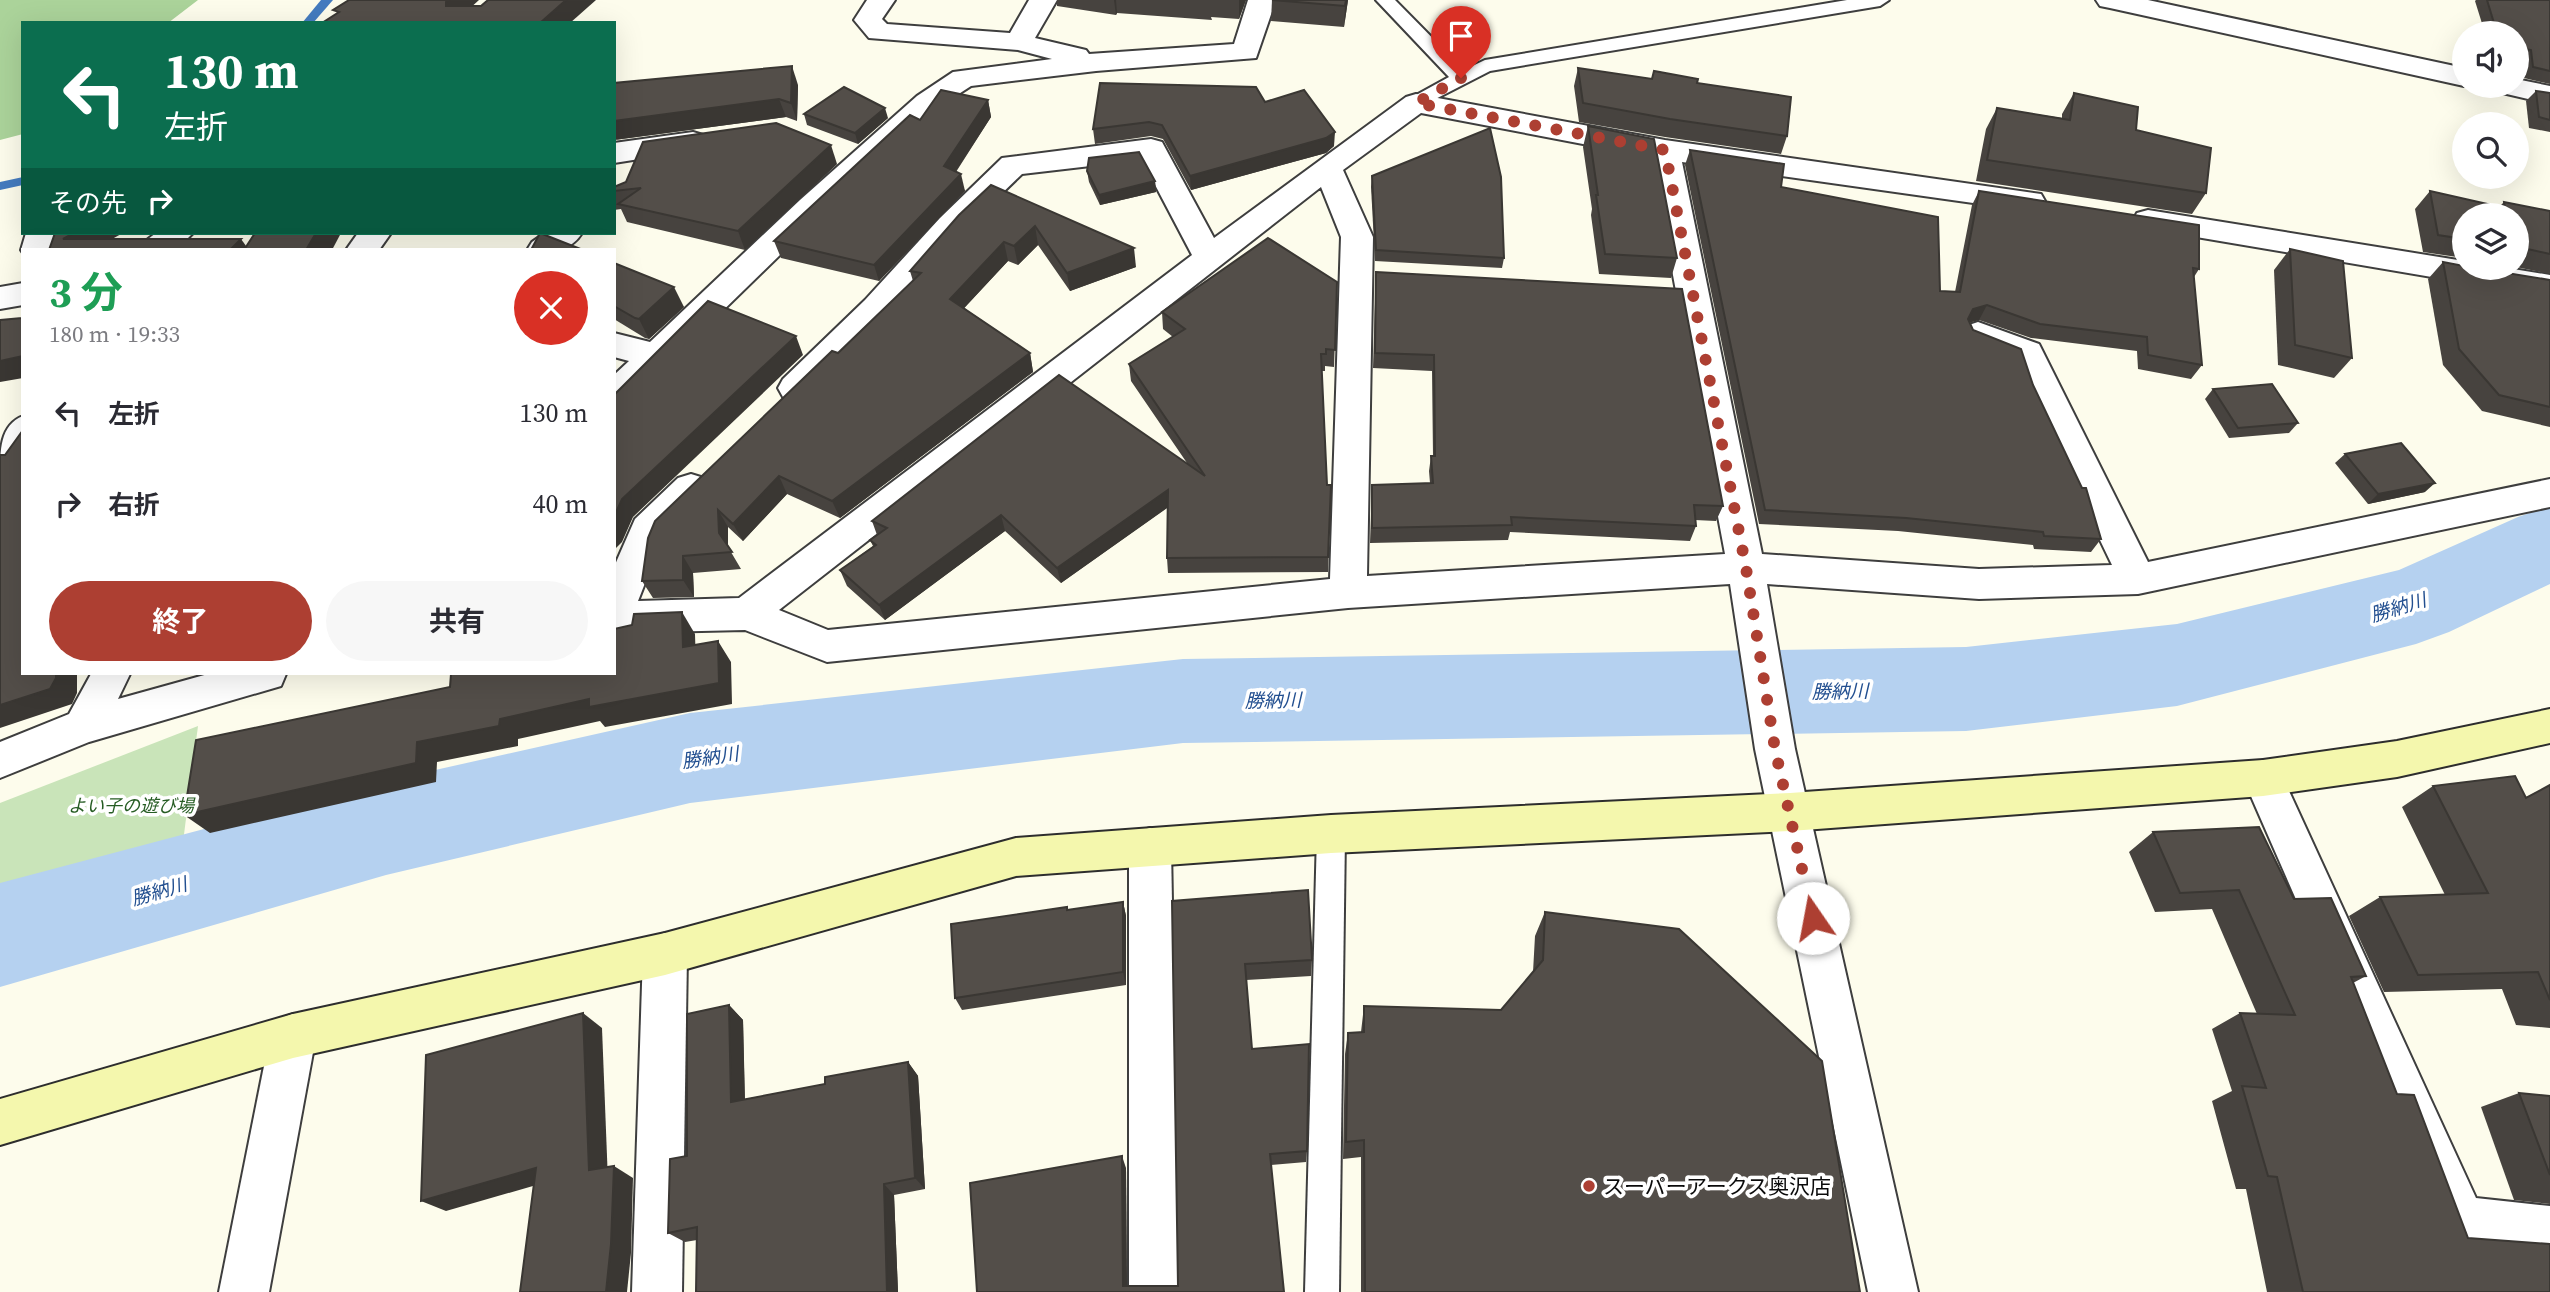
<!DOCTYPE html>
<html lang="ja">
<head>
<meta charset="utf-8">
<style>
	:root { --surface:#fff; --page:#f7f7f7; --text:#2b2b33; --muted:#7c7c81; --accent:#ad3f32 }
	body { margin:0; font-family:"Source Serif 4","Noto Sans JP",serif; background:var(--page); color:var(--text); height:100vh; display:flex; flex-direction:column; font-size:26px; white-space:nowrap }
	* { box-sizing:border-box; margin:0 }
	p { font-size:23px; color:var(--muted) }
	.icon { flex:none; width:38px; height:38px; fill:none; stroke:currentColor; stroke-width:2; stroke-linecap:round; stroke-linejoin:round }
	.map { position:relative; flex:1; overflow:hidden }
	.drawer { position:absolute; left:21px; top:248px; width:595px; height:427px; display:flex; flex-direction:column; background:var(--surface); border-radius:0px; box-shadow:0 7px 28px #0002 }
	.drawer>* { flex:none }
	.hud { position:absolute; left:21px; top:21px; width:595px; height:214px; border-radius:0px; box-shadow:0 7px 28px #0002; background:#0b6e4f; color:#fff; overflow:hidden }
	.fabs { position:absolute; left:2452px; top:21px; display:grid; gap:14px }
	.fabs a { display:grid; place-items:center; width:77px; height:77px; border-radius:50%; background:var(--surface); box-shadow:0 7px 28px #0002; font-size:35px }
	.pin { position:absolute; display:grid; place-items:center; width:60px; height:60px; color:#fff; margin:-72px -30px; border-radius:50% 50% 50% 0; rotate:-45deg; box-shadow:0 0 7px #0007 }
	.pin .icon { rotate:45deg }
	.me { position:absolute; width:77px; margin:-38px; rotate:348deg; stroke-linejoin:round; filter:drop-shadow(0 0 5px #0008) }
	.turn { display:flex; align-items:center; gap:24px; height:147px; padding:0 28px; font-size:32px }
	.turn .icon { width:91px; height:91px; stroke-width:2.5 }
	.turn b { display:block; font-size:49px; line-height:60px }
	.then { display:flex; align-items:center; height:66px; padding:0 28px; background:#0003; gap:14px; font-size:26px }
	.round { display:grid; place-items:center; flex:none; width:74px; height:74px; border-radius:37px; background:var(--page) }
	.head { display:flex; align-items:center; justify-content:space-between; height:119px; padding:0 28px }
	h1 { font-size:42px; font-weight:700; line-height:52px; color:#1e9e55 }
	.primary-button { display:flex; gap:14px; margin-top:auto; padding:14px 28px }
	.primary-button a { flex:1; height:80px; border-radius:42px; background:var(--accent); color:#fff; font-size:28px; font-weight:700; line-height:80px; text-align:center }
	.primary-button a+a { background:var(--page); color:var(--text) }
	ul { padding:0; list-style:none }
	li { display:flex; align-items:center; gap:21px; height:91px; padding:0 28px }
	li div { flex:1 }
	li b { display:block; font-size:26px }
	li em { font-style:normal }
	.map>svg:first-child { display:block }
	.green { fill:#c9e4b9 }
	.forest { fill:#abd39a }
	.lines { fill:none; stroke-linecap:round; stroke-linejoin:round }
	.stream { fill:#447bbf; fill-rule:evenodd }
	.river { fill:#b5d1f0; fill-rule:evenodd }
	.lane-casing { stroke:#3e3e3e; stroke-width:4 }
	.street-casing { stroke:#3e3e3e; stroke-width:4 }
	.secondary-casing { stroke:#2d2d2d; stroke-width:4 }
	.lane { fill:#fff; fill-rule:evenodd }
	.street { fill:#fff; fill-rule:evenodd }
	.secondary { fill:#f4f7ad; fill-rule:evenodd }
	.wall { fill:#47433f }
	.shaded-wall { fill:#3a3733 }
	.building { fill:#534e49; stroke:#3a3733; stroke-width:2 }
	.route { stroke:#ad3f32; stroke-width:12; stroke-dasharray:0 21.6 }
	.poi-dot { fill:#ad3f32; stroke:#fff; stroke-width:2.5 }
	.labels { text-anchor:middle; dominant-baseline:central; stroke-width:7; stroke-linejoin:round; paint-order:stroke }
	.park-label { font-size:18px; font-style:italic; fill:#265c23; stroke:#fff }
	.water-label { font-size:19px; font-style:italic; fill:#224f90; stroke:#fff }
	.near-poi-label { font-size:21px; fill:#0b0b0b; stroke:#fff; text-anchor:start }
</style>
</head>
<body>
<div class="map">
<svg width="2550" height="1292" viewBox="0 0 2550 1292">
	<rect width="100%" height="100%" fill="#fdfcec"/>
	<polygon class="green" points="198,726 183,842 0,893 0,803"/>
	<polygon class="forest" points="0,0 198,0 168,23 23,23 23,134 0,140"/>
	<g class="lines">
		<g class="stream">
			<polygon points="321,0 333,0 313,23 302,23"/>
			<polygon points="23,177 23,185 0,190 0,182"/>
		</g>
		<polygon class="river" points="2550,506 2550,584 2449,632 2416,644 2177,706 1966,731 1183,743 690,803 386,875 0,987 0,883 386,781 690,713 1183,659 1966,647 2177,624 2399,570 2518,517"/>
		<g class="lane-casing">
			<g id="lane">
				<polygon points="1376,0 1395,0 1464,70 1485,60 1847,0 1889,0 1880,6 1490,71 1416,109 1409,107 1406,103 1409,99 1449,77"/>
				<polygon points="1331,821 1341,825 1345,834 1339,1292 1305,1292 1317,834 1321,825"/>
			</g>
		</g>
		<g class="street-casing">
			<g id="street">
				<polygon points="867,0 895,0 882,19 887,24 1010,33 1029,0 1057,0 1035,38 1086,50 1089,54 1234,44 1248,0 1276,0 1256,58 1096,71 971,86 937,108 822,214 626,405 614,409 614,375 629,361 614,357 614,333 650,342 800,200 917,96 953,72 1052,59 1018,50 869,38 854,20"/>
				<polygon points="2096,0 2148,0 2464,68 2464,86 2110,8 2100,6"/>
				<polygon points="2516,79 2550,86 2550,104 2498,92 2494,86 2516,86"/>
				<path d="M 1416,94 L 1665,140 L 2041,194 L 2045,201 L 2041,208 L 2030,211 L 1682,162 L 1762,554 L 1979,569 L 2112,565 L 2014,361 L 1966,342 L 1962,334 L 1966,326 L 1978,322 L 2039,344 L 2148,562 L 2550,479 L 2550,507 L 2138,594 L 1979,599 L 1767,584 L 1795,749 L 1918,1292 L 1868,1292 L 1755,749 L 1730,584 L 1348,608 L 827,662 L 745,630 L 614,633 L 614,567 L 635,519 L 678,478 L 691,474 L 704,478 L 709,488 L 704,498 L 663,537 L 638,601 L 739,598 L 1192,255 L 1142,160 L 1022,174 L 962,232 L 889,316 L 807,397 L 795,401 L 783,397 L 778,388 L 783,379 L 865,300 L 940,218 L 1002,158 L 1151,139 L 1162,142 L 1214,238 L 1406,97 ZM 1421,113 L 1651,157 L 1725,554 L 1367,576 L 1373,237 L 1343,170 ZM 1321,187 L 1341,237 L 1330,579 L 828,630 L 779,610 Z"/>
				<polygon points="693,132 703,135 708,142 703,149 614,163 614,143"/>
				<polygon points="2148,210 2464,261 2464,268 2507,268 2550,275 2550,297 2137,227 2133,220 2137,213"/>
				<polygon points="26,233 56,233 53,250 23,250 23,253 21,250"/>
				<polygon points="156,233 193,233 176,250 139,250 144,242"/>
				<polygon points="358,233 391,233 379,250 346,250"/>
				<path d="M 545,233 L 582,233 C 569,254 550,250 527,250 L 532,242 Z"/>
				<polygon points="23,283 23,305 0,309 0,287"/>
				<path d="M 23,416 C 23,442 30,466 0,476 C 0,450 0,425 23,416 Z"/>
				<polygon points="91,674 130,674 118,699 208,674 286,674 281,686 89,742 0,778 0,742 69,714"/>
				<polygon points="2263,760 2277,765 2476,1198 2550,1206 2550,1254 2461,1245 2444,1238 2243,778 2249,765"/>
				<polygon points="1150,828 1165,833 1171,847 1179,1292 1129,1292 1129,847 1135,833"/>
				<polygon points="665,933 681,939 687,954 682,1292 632,1292 643,954 649,939"/>
				<polygon points="293,1014 309,1020 316,1036 269,1292 219,1292 270,1036 277,1020"/>
			</g>
		</g>
		<g class="secondary-casing">
			<polygon id="secondary" points="2550,709 2550,743 2397,777 2263,796 1790,831 1331,853 1016,876 665,975 293,1058 0,1145 0,1099 293,1014 665,933 1016,838 1331,815 1790,793 2263,760 2397,741"/>
		</g>
		<use href="#lane" class="lane"/>
		<use href="#street" class="street"/>
		<use href="#secondary" class="secondary"/>
	</g>
	<g class="wall">
		<polygon points="1057,0 1246,0 1239,19 1211,17 1212,20 1117,13 1116,15 1057,6"/>
		<polygon points="1272,0 1348,0 1344,27 1271,21"/>
		<polygon points="2476,0 2550,0 2550,84 2524,78 2522,61 2516,60 2516,33 2485,33 2475,1"/>
		<polygon points="1578,68 1652,79 1697,83 1787,136 1781,154 1665,137 1579,122 1574,86"/>
		<polygon points="798,85 797,121 786,117 614,140"/>
		<polygon points="2536,91 2550,93 2550,132 2529,128 2526,101"/>
		<polygon points="2074,93 2136,130 2206,193 2192,214 1976,181 1986,129 1997,108 2062,118 2062,114"/>
		<polygon points="988,100 991,117 956,172 965,191 879,281 781,258 774,241 920,120"/>
		<polygon points="1265,102 1334,146 1326,153 1191,190 1163,139 1151,136 1095,144 1093,129"/>
		<polygon points="804,114 888,118 858,144 807,125"/>
		<polygon points="1588,126 1677,258 1671,278 1599,274 1591,215 1592,209 1583,147"/>
		<polygon points="1690,150 1781,187 1940,291 1955,292 1972,205 1979,191 2199,269 2194,277 2202,365 2191,379 2138,369 2137,351 2031,338 1979,320 1969,322 1973,330 2033,385 2101,539 2091,552 2034,549 2033,545 1898,531 1759,524 1685,165"/>
		<polygon points="837,164 745,250 627,222 621,209 614,210 614,187"/>
		<polygon points="1087,171 1155,181 1156,192 1100,205 1089,182"/>
		<polygon points="1372,176 1504,258 1502,268 1375,261 1371,187"/>
		<polygon points="991,185 1136,267 1070,291 1038,245 1018,265 1008,261 964,308 1030,353 1033,372 840,518 787,494 743,541 728,527 728,547 741,569 693,573 694,597 653,598 642,581 838,353 913,281 910,271"/>
		<polygon points="2430,191 2499,207 2504,202 2550,211 2550,274 2516,267 2516,215 2464,215 2464,258 2423,252 2415,209"/>
		<polygon points="2290,249 2352,358 2334,378 2278,365 2274,270"/>
		<polygon points="2443,262 2550,280 2550,427 2482,411 2443,365 2428,279"/>
		<polygon points="614,263 684,307 649,339 645,338 614,319"/>
		<polygon points="1376,272 1723,506 1716,521 1695,520 1696,526 1690,541 1510,532 1508,540 1370,543 1372,485 1430,483 1429,471 1431,456 1433,456 1432,371 1373,368"/>
		<polygon points="1337,282 1334,367 1325,366 1325,371 1322,371 1327,485 1331,485 1328,572 1168,573 1167,558 1168,507 1061,583 1005,531 885,620 847,586 840,570 873,546 870,540 877,535 872,521 1187,463 1131,381 1129,364 1173,337 1163,329 1162,312"/>
		<polygon points="2213,389 2298,423 2289,433 2229,438 2205,399"/>
		<polygon points="2345,454 2425,492 2368,504 2335,463"/>
		<polygon points="2550,785 2550,1028 2516,1025 2502,989 2384,992 2349,916 2380,897 2445,895 2402,807 2433,786 2526,798"/>
		<polygon points="2153,832 2294,899 2366,976 2353,983 2397,1094 2468,1238 2550,1292 2267,1292 2246,1189 2236,1189 2212,1101 2232,1091 2212,1029 2240,1013 2257,1014 2212,909 2155,912 2129,852"/>
		<polygon points="1172,901 1312,960 1311,976 1246,980 1252,1049 1307,1151 1306,1162 1271,1165 1284,1292 977,1292 1126,1168 1127,1286 1178,1286"/>
		<polygon points="1123,902 1126,916 1126,985 962,1010 955,998 1068,910"/>
		<polygon points="1545,912 1860,1292 1361,1292 1361,1157 1343,1159 1345,1054 1348,1033 1361,1032 1364,1006 1501,1010 1533,972 1535,936"/>
		<polygon points="729,1005 743,1020 745,1099 825,1084 908,1062 918,1076 925,1189 894,1195 898,1292 696,1292 697,1240 685,1242 668,1233 687,1156"/>
		<polygon points="2519,1093 2550,1096 2550,1204 2514,1200 2481,1107"/>
	</g>
	<g class="shaded-wall">
		<polygon points="449,0 479,0 456,21 446,6 446,2"/>
		<polygon points="566,0 596,0 570,23 540,23"/>
		<polygon points="1114,0 1116,0 1117,13 1116,15"/>
		<polygon points="1239,0 1246,0 1239,19"/>
		<polygon points="1346,0 1348,0 1344,27 1345,6"/>
		<polygon points="792,66 798,85 797,121 791,103"/>
		<polygon points="779,99 786,117 614,140 614,121"/>
		<polygon points="988,100 991,117 948,183 944,166"/>
		<polygon points="885,108 888,118 858,144 855,133"/>
		<polygon points="1335,132 1334,146 1326,153 1191,190 1190,176"/>
		<polygon points="831,145 837,164 745,250 738,231"/>
		<polygon points="961,174 965,191 879,281 874,265"/>
		<polygon points="1155,181 1156,192 1100,205 1099,195"/>
		<polygon points="1035,226 1038,245 1018,265 1014,246"/>
		<polygon points="59,233 123,233 92,250 73,250"/>
		<polygon points="316,233 341,233 332,250 306,250"/>
		<polygon points="241,239 249,250 230,250"/>
		<polygon points="1004,242 1008,261 955,318 950,299"/>
		<polygon points="1134,248 1136,267 1070,291 1067,273"/>
		<polygon points="674,287 684,307 649,339 639,319"/>
		<polygon points="1987,305 1979,320 1965,324 1973,309"/>
		<polygon points="796,336 803,355 633,517 622,542 614,550 614,517 622,499"/>
		<polygon points="1030,353 1033,372 840,518 832,501"/>
		<polygon points="23,356 23,378 0,382 0,361"/>
		<polygon points="779,476 787,494 743,541 733,524"/>
		<polygon points="2435,483 2425,492 2368,504 2378,494"/>
		<polygon points="1168,490 1170,506 1061,583 1057,568"/>
		<polygon points="718,510 728,527 728,550 719,533"/>
		<polygon points="1001,515 1005,531 885,620 879,605"/>
		<polygon points="683,556 693,573 694,597 683,580"/>
		<polygon points="682,612 695,634 696,668 683,647"/>
		<polygon points="718,641 731,662 732,704 605,727 600,721 518,739 518,746 437,762 436,782 210,833 184,815 417,742 500,719"/>
		<polygon points="56,674 77,674 77,693 72,704 0,728 0,705"/>
		<polygon points="1123,902 1126,916 1126,985 1123,972"/>
		<polygon points="729,1005 743,1020 745,1114 731,1102"/>
		<polygon points="583,1013 602,1028 608,1182 589,1170"/>
		<polygon points="908,1062 918,1076 925,1189 915,1178"/>
		<polygon points="1122,1156 1126,1168 1127,1292 1123,1286"/>
		<polygon points="614,1166 633,1178 631,1253 627,1292 606,1292"/>
		<polygon points="536,1168 557,1179 446,1211 421,1201"/>
		<polygon points="884,1184 894,1195 898,1292 887,1292"/>
	</g>
	<g class="building">
		<polygon points="349,0 449,0 446,2 446,6 481,6 488,0 566,0 540,23 322,23 339,12 333,10"/>
		<polygon points="1272,0 1346,0 1345,6"/>
		<polygon points="2487,0 2550,0 2550,71 2533,67 2531,50 2516,47 2516,33 2497,33"/>
		<polygon points="792,66 791,103 779,99 614,121 614,83"/>
		<polygon points="1578,68 1652,79 1654,71 1698,79 1697,83 1791,97 1787,136 1670,119 1583,103"/>
		<polygon points="1100,83 1256,87 1265,102 1304,90 1335,132 1326,138 1190,176 1162,125 1149,122 1093,129"/>
		<polygon points="844,87 885,108 855,133 804,114"/>
		<polygon points="941,90 988,100 944,166 961,174 874,265 774,241 910,115 920,120"/>
		<polygon points="2536,91 2550,93 2550,120 2539,117"/>
		<polygon points="2074,93 2138,107 2136,130 2211,148 2206,193 1987,160 1997,108 2070,120"/>
		<polygon points="776,123 831,145 738,231 618,204 641,188 614,191 614,187 626,182 643,142"/>
		<polygon points="1588,126 1654,139 1677,258 1605,254 1596,195 1598,195"/>
		<polygon points="1490,128 1501,177 1504,258 1376,250 1372,176"/>
		<polygon points="1690,150 1784,164 1781,187 1938,217 1940,291 1960,292 1979,191 2199,225 2199,269 2193,268 2202,365 2148,355 2147,337 2040,324 1987,305 1973,309 1968,319 1973,330 2021,349 2033,385 2082,488 2086,488 2101,539 2044,536 2043,532 1906,518 1765,510"/>
		<polygon points="1139,152 1155,181 1099,195 1087,171 1089,158"/>
		<polygon points="991,185 1134,248 1067,273 1035,226 1014,246 1004,242 950,299 1030,353 832,501 779,476 733,524 718,510 719,533 732,552 683,556 683,580 642,581 648,538 655,521 832,351 838,353 921,273 910,271 959,215"/>
		<polygon points="2430,191 2505,208 2504,202 2550,211 2550,254 2523,248 2516,248 2516,215 2464,215 2464,239 2438,235"/>
		<polygon points="55,233 74,233 63,239 241,239 230,250 49,250"/>
		<polygon points="255,233 316,233 306,250 244,250"/>
		<polygon points="540,233 583,250 531,250"/>
		<polygon points="1268,238 1337,282 1335,350 1326,349 1326,354 1321,354 1327,485 1331,485 1328,557 1167,558 1168,490 1057,568 1001,515 879,605 840,570 876,545 870,540 887,528 872,521 1059,375 1205,476 1129,364 1185,329 1162,312"/>
		<polygon points="2290,249 2343,261 2352,358 2295,345"/>
		<polygon points="2443,262 2464,266 2464,268 2476,268 2550,280 2550,407 2499,395 2459,349"/>
		<polygon points="614,263 674,287 639,319 635,318 614,306"/>
		<polygon points="1376,272 1682,289 1723,506 1694,505 1696,526 1511,517 1512,525 1372,528 1372,485 1433,483 1431,456 1435,456 1434,355 1375,353"/>
		<polygon points="708,301 796,336 622,499 614,517 614,395"/>
		<polygon points="23,317 23,356 0,361 0,320 22,318"/>
		<polygon points="2272,384 2298,423 2238,428 2213,389"/>
		<polygon points="23,430 23,674 56,674 56,678 50,689 0,705 0,455 5,455"/>
		<polygon points="2401,443 2435,483 2378,494 2345,454"/>
		<polygon points="682,612 683,647 718,641 719,683 589,707 589,699 500,719 499,726 417,742 416,763 184,815 196,740 450,687 451,674 614,674 614,629 632,625 634,614"/>
		<polygon points="2515,776 2526,798 2550,785 2550,1000 2538,972 2418,975 2380,897 2488,893 2433,786"/>
		<polygon points="2259,827 2294,899 2331,898 2366,976 2351,977 2397,1094 2414,1095 2468,1238 2550,1244 2550,1292 2303,1292 2277,1177 2268,1176 2242,1086 2266,1088 2240,1013 2295,1015 2239,890 2180,893 2153,832"/>
		<polygon points="1308,890 1312,960 1245,964 1252,1049 1309,1044 1307,1151 1270,1154 1284,1292 977,1292 970,1183 1122,1156 1123,1286 1178,1286 1172,901"/>
		<polygon points="1123,902 1123,972 955,998 951,924 1067,907 1067,910"/>
		<polygon points="1545,912 1679,929 1822,1061 1860,1292 1365,1292 1364,1140 1346,1142 1348,1033 1364,1032 1364,1006 1501,1010 1543,960"/>
		<polygon points="729,1005 731,1102 825,1084 825,1077 908,1062 915,1178 884,1184 887,1292 696,1292 697,1227 668,1233 670,1159 687,1156 687,1014"/>
		<polygon points="583,1013 589,1170 614,1166 611,1244 606,1292 520,1292 536,1168 421,1201 426,1055"/>
		<polygon points="2519,1093 2550,1096 2550,1175"/>
	</g>
	<g class="lines">
		<polyline class="route" points="1461,78 1416,103 1665,150 1746,568 1775,749 1813,918"/>
	</g>
	<circle class="poi-dot" cx="1589" cy="1186" r="7"/>
	<g class="labels">
		<g class="park-label">
			<text x="131" y="805">よい子の遊び場</text>
		</g>
		<g class="water-label">
			<text transform="translate(2398 607) rotate(-17)">勝納川</text>
			<text transform="translate(1840 691) rotate(-1)">勝納川</text>
			<text transform="translate(1273 700) rotate(-1)">勝納川</text>
			<text transform="translate(710 757) rotate(-8)">勝納川</text>
			<text transform="translate(159 891) rotate(-16)">勝納川</text>
		</g>
		<g class="near-poi-label">
			<text x="1603" y="1186">スーパーアークス奥沢店</text>
		</g>
	</g>
</svg>
<div class="fabs">
<a><svg class="icon" aria-label="sound" viewBox="0 0 24 24"><path d="M4 9h4l5-4v14l-5-4H4zM17 9q2 3 0 6"/></svg></a>
<a><svg class="icon" aria-label="search" viewBox="0 0 24 24"><circle cx="10" cy="10" r="6"/><path d="M15 15l6 6"/></svg></a>
<a><svg class="icon" aria-label="layers" viewBox="0 0 24 24"><path d="M12 4l9 5-9 5-9-5zM3 14l9 5 9-5"/></svg></a>
</div>
<div class="pin" style="left:1461px;top:78px;background:#d93025"><svg class="icon" aria-label="arrive" viewBox="0 0 24 24"><path d="M6 21V4h12l-3 4 3 4H6"/></svg></div>
<svg class="me" style="left:1813px;top:918px" viewBox="-20 -20 40 40"><circle r="19" fill="#fff"/><path d="M0-13L10 11 0 6-10 11z" fill="#ad3f32"/></svg>
<div class="hud">
<div class="turn"><svg class="icon" aria-label="left" viewBox="0 0 24 24"><path d="M17 20v-9H6M10 6l-5 5 5 5"/></svg><div><b>130 m</b>左折</div></div>
<div class="then">その先<svg class="icon" aria-label="right" viewBox="0 0 24 24"><path d="M7 20v-9h11M14 6l5 5-5 5"/></svg></div>
</div>
<section class="drawer">
<div class="head"><div><h1>3 分</h1><p>180 m · 19:33</p></div><a class="round" style="background:#d93025;color:#fff"><svg class="icon" aria-label="close" viewBox="0 0 24 24"><path d="M6 6l12 12M18 6L6 18"/></svg></a></div>
<ul>
<li><svg class="icon" aria-label="left" viewBox="0 0 24 24"><path d="M17 20v-9H6M10 6l-5 5 5 5"/></svg><div><b>左折</b></div><em>130 m</em></li>
<li><svg class="icon" aria-label="right" viewBox="0 0 24 24"><path d="M7 20v-9h11M14 6l5 5-5 5"/></svg><div><b>右折</b></div><em>40 m</em></li>
</ul>
<div class="primary-button"><a>終了</a><a>共有</a></div>
</section>
</div>
</body>
</html>
